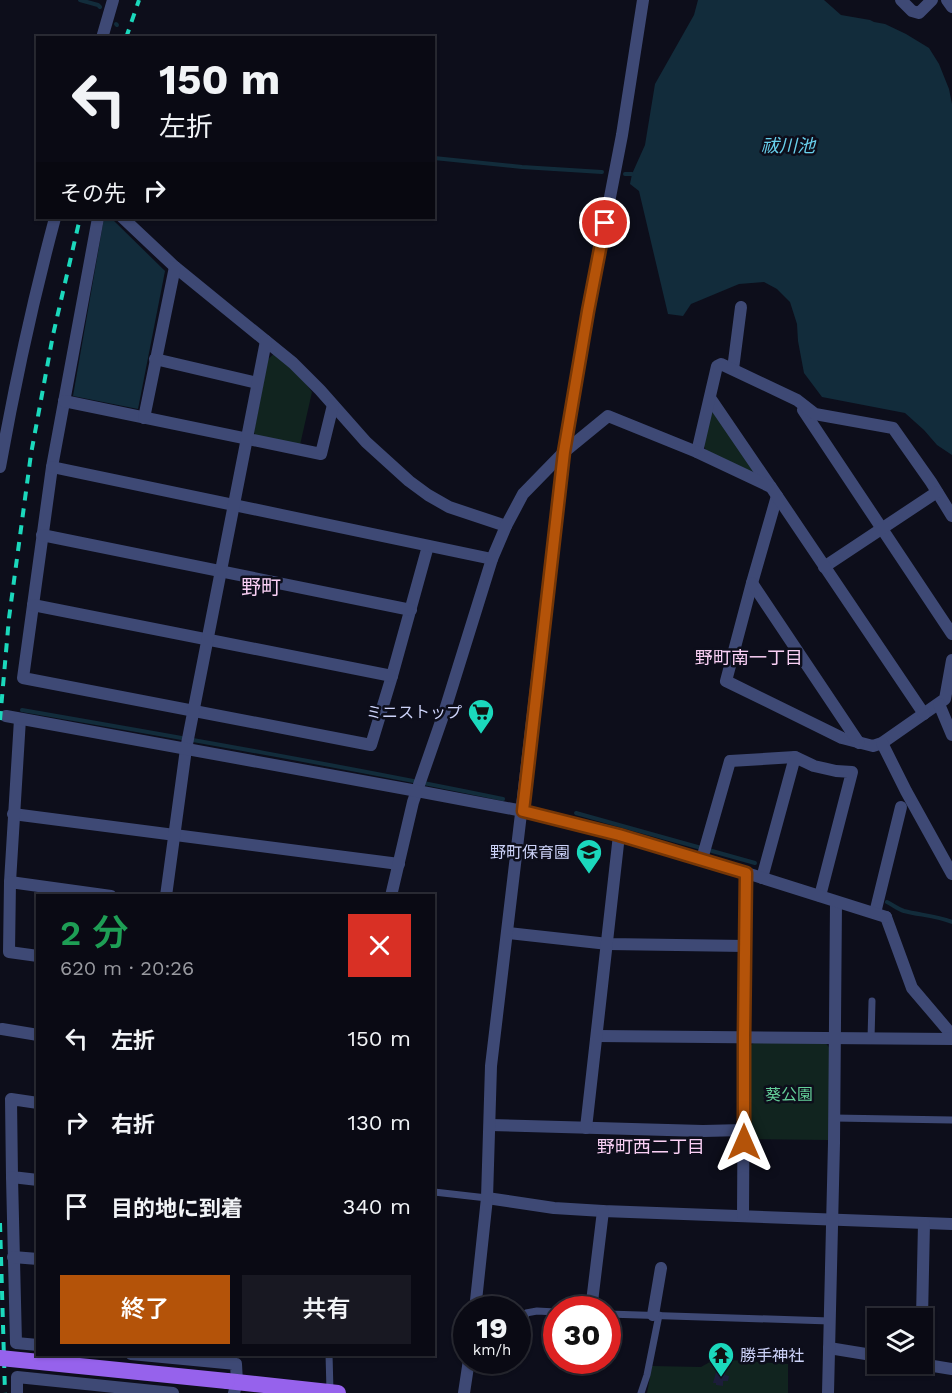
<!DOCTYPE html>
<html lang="ja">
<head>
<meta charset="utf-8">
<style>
	:root { --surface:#0a0a14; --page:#181822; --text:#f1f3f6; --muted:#999aa0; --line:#2a2b34; --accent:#b45309 }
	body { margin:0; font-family:"Work Sans","Noto Sans JP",sans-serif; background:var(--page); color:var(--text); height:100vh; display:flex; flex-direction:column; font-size:22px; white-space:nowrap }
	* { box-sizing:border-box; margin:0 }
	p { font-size:20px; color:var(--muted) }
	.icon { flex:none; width:33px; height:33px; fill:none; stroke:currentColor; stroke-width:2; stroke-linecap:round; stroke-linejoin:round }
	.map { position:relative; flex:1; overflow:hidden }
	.details { position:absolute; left:36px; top:894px; width:399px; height:462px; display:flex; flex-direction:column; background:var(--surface); border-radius:0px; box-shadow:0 2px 4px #0004,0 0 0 2px var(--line) }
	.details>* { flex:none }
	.top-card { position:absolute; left:36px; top:36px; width:399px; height:183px; border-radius:0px; box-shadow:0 2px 4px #0004,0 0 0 2px var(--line); background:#0a0a14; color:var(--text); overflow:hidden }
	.tools { position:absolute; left:867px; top:1308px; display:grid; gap:12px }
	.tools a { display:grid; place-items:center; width:66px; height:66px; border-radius:0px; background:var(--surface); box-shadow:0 2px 4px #0004,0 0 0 2px var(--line); font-size:30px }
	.speed { position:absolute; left:453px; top:1296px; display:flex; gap:12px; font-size:30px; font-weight:700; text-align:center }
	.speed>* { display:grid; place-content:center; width:78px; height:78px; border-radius:50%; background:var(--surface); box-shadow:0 2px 4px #0004,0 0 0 2px var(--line); line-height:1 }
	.speed small { font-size:15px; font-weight:400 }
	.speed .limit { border:9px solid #d22; background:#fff; color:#111 }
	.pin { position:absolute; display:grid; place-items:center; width:51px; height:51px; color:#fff; margin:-26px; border:3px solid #fff; border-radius:50%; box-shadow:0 2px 6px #0007 }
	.me { position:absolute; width:66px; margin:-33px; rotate:0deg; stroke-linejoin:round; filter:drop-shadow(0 0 4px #0008) }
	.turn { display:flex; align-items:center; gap:21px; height:126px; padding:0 24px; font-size:27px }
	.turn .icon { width:78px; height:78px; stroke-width:2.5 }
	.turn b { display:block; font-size:42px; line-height:51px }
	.then { display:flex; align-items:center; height:57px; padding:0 24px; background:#0003; gap:12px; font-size:22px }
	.round { display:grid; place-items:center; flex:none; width:63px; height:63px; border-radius:0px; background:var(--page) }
	.head { display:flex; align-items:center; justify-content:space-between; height:102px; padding:0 24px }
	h1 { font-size:36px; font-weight:600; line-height:45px; color:#1e9e55 }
	.primary-button { display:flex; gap:12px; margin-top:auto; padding:12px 24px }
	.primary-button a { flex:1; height:69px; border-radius:0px; background:var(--accent); color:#fff; font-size:24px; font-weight:600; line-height:69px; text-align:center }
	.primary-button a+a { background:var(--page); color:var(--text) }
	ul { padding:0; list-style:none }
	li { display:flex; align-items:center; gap:18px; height:84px; padding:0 24px }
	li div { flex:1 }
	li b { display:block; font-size:22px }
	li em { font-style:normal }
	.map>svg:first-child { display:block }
	.green { fill:#11241f }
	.water { fill:#122c3b }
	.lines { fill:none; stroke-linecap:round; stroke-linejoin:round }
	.stream { stroke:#122c3b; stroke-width:4 }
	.building { fill:#1c1d3a }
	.service { stroke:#3e4975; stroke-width:7 }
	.minor { stroke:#3e4975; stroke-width:12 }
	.tertiary { stroke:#3e4975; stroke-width:12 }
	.primary { stroke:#9662ec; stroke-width:16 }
	.rail { stroke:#1bd8bc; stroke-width:4; stroke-dasharray:9 8; stroke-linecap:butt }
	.primary-bridge { stroke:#9662ec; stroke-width:16 }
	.route-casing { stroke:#753606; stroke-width:15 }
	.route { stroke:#b45309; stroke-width:10 }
	.labels { text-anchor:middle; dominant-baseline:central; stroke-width:5; stroke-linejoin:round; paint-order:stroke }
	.poi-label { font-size:16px; fill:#cdd3f9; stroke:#0d0e1b; text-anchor:end }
	.park-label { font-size:16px; fill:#64cf99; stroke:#0d0e1b }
	.water-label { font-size:18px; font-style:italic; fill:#68d0ec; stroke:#0d0e1b }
	.neighbourhood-label { font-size:18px; fill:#f9cff4; stroke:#0d0e1b }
	.quarter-label { font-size:20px; fill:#f9cff4; stroke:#0d0e1b }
</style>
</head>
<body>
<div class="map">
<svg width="952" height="1393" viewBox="0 0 952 1393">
	<rect width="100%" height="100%" fill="#0d0e1b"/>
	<g class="green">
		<polygon points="275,353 294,368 312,392 300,445 256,437 254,432 268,359"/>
		<polygon points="711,411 715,411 758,476 707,452 704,446"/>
		<polygon points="755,1042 826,1043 830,1049 829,1140 749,1139 749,1047"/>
		<polygon points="715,1359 788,1364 788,1393 647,1393 652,1366 701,1367"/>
	</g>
	<g class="water">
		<polygon points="698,0 824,0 841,15 870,20 874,22 885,24 906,34 929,48 939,64 949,89 952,104 952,455 937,445 924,430 905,413 822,397 804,373 798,341 797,324 790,302 777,289 764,282 739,284 691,304 683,316 668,314 639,191 630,184 632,174 645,145 655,84 694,15"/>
		<polygon points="104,218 111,218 165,271 138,409 73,396"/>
	</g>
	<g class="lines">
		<g class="stream">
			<polyline points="80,0 98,5 100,7"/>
			<polyline points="116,24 117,25"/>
			<polyline points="434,158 522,167 602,172"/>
			<polyline points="625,174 632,174"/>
			<path d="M 22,710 C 183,738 343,766 503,799"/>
			<polyline points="576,813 755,863"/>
			<path d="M 887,902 C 893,905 898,909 904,911 C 920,915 937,916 952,922"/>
		</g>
	</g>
	<polygon class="building" points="717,1369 726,1371 725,1375 729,1376 728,1381 723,1381 723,1386 716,1385 716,1383 713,1383"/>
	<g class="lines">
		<g class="service">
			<polyline points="871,1039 872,1001"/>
			<polyline points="834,1118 952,1120"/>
			<polyline points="434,1192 487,1198"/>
			<polyline points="608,1314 830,1321"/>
			<polyline points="518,1328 523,1329 526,1313 537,1311 556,1312"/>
			<polyline points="329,1354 330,1391"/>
			<polyline points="641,1393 647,1375 659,1315"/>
		</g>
		<g class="minor">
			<polyline points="901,0 912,11 919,13 932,0"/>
			<polyline points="947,0 952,7"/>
			<polyline points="102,38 113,0"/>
			<polyline points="98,218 52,467 23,678 371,745 392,676 428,546"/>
			<polyline points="123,218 175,267 293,363 320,390 366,442 409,481 428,495 449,507 506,526"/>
			<polyline points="155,359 257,383"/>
			<polyline points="733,369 741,307"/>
			<polyline points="710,398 770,486"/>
			<polyline points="64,401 321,454 333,405"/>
			<polyline points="803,410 952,634"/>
			<polyline points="144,418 175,267"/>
			<polyline points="697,452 717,366 721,364 797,400 815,414 893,428 931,482 952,516"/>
			<path d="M 0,467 C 15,383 33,300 55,218"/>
			<polyline points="52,467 492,559"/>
			<polyline points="777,496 752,583 726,681 842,738 873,746 882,743 945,699 952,660"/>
			<polyline points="42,535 411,610"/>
			<polyline points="824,567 937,492"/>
			<polyline points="752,583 859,743"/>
			<polyline points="33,605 392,676"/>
			<polyline points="939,704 952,735"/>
			<polyline points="882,743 906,791 952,874"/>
			<polyline points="13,814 399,864"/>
			<polyline points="702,859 730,761 795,757"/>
			<polyline points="762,878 795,757 814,766 836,771 852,772 820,896"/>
			<polyline points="10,882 20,719"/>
			<polyline points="166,896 186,749 266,341"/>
			<polyline points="391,896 413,802 444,713 492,559 506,526 523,494 564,452 608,416 697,452 771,487 924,714"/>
			<polyline points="875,913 901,807"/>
			<polyline points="886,917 912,988 952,1035"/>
			<polyline points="508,933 608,944 746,946"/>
			<polyline points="38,956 9,952 10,882 111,896"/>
			<polyline points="2,1029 38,1035"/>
			<polyline points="597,1036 952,1039"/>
			<polyline points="38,1103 11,1099 12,1177 38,1180"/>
			<polyline points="490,1125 703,1131 744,1130"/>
			<polyline points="586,1128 619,835"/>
			<polyline points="12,1177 16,1343 38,1345"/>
			<polyline points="487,1198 554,1208 603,1211 952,1224"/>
			<polyline points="743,1216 744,1037 746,873"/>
			<polyline points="13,1257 38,1259"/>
			<polyline points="591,1310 603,1211"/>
			<polyline points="653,1315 661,1268"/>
			<polyline points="922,1318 924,1223"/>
			<polyline points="829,1348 878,1356"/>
			<polyline points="131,1354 236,1364 237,1382 234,1393"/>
			<polyline points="921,1364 952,1369"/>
			<polyline points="17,1393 17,1377 173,1393"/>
			<polyline points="828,1393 834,1143 836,902"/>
		</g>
		<g class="tertiary">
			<polyline points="6,716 417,791 523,811 619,835 702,859 886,917"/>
			<polyline points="475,1310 487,1198 491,1066 564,452 588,311 622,135 643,0"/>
			<polyline points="464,1393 469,1360"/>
		</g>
		<polyline class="primary" points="227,1381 338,1393"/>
		<g class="rail">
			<polyline points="126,38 139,0"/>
			<polyline points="0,720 9,618 31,454 53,335 80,218"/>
			<polyline points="0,1223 5,1393"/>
		</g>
		<polyline class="primary-bridge" points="0,1358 227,1381"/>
	</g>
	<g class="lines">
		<g class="route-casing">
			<polyline id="route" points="605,223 588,311 564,452 523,811 619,835 746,873 744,1037 744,1142"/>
		</g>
		<use href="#route" class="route"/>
	</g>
	<defs>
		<g id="supermarket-pin" transform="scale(1.35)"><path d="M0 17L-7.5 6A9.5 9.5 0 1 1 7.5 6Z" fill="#1bd8bc" stroke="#0d0e1b"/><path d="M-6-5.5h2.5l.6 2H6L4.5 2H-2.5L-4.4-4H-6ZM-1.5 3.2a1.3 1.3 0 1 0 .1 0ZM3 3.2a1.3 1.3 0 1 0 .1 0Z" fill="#111"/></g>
		<g id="school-pin" transform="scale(1.35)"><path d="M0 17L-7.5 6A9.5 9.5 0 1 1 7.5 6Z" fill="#1bd8bc" stroke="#0d0e1b"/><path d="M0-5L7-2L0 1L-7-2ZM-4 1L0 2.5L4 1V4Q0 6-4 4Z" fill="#111"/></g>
		<g id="temple-pin" transform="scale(1.35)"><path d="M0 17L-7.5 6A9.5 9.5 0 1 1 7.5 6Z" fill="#1bd8bc" stroke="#0d0e1b"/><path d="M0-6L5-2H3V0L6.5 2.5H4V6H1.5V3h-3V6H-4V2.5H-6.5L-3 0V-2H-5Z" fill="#111"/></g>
	</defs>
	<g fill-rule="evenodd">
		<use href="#supermarket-pin" x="481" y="712"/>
		<use href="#school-pin" x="589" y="852"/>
		<use href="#temple-pin" x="721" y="1355"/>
	</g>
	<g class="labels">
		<g class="poi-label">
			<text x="462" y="712">ミニストップ</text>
			<text x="570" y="852">野町保育園</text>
			<text x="740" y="1355" text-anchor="start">勝手神社</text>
		</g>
		<g class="park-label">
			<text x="789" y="1094">葵公園</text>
		</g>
		<g class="water-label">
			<text x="788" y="145">祓川池</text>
		</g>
		<g class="neighbourhood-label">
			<text x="749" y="657">野町南一丁目</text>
			<text x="651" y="1146">野町西二丁目</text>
		</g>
		<g class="quarter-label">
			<text x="261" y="587">野町</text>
		</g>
	</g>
</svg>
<div class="tools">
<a><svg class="icon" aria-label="layers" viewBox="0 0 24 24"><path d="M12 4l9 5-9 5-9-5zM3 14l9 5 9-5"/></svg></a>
</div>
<div class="speed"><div>19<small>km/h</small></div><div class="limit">30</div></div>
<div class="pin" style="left:605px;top:223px;background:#d93025"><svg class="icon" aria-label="arrive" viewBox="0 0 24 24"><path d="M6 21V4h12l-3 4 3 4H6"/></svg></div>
<svg class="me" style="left:744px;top:1142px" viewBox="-20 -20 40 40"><path d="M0-17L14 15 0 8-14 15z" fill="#b45309" stroke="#fff" stroke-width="4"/></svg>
<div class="top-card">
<div class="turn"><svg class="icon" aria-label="left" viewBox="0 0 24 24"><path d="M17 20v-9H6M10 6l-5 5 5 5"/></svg><div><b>150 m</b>左折</div></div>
<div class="then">その先<svg class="icon" aria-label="right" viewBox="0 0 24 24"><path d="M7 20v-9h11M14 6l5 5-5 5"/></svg></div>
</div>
<section class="details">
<div class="head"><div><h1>2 分</h1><p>620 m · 20:26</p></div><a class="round" style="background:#d93025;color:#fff"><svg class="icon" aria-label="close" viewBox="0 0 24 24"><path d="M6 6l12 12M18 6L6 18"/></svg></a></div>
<ul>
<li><svg class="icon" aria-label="left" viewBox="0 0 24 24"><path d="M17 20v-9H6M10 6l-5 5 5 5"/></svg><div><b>左折</b></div><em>150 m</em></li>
<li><svg class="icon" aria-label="right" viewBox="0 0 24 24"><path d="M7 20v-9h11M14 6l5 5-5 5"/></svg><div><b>右折</b></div><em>130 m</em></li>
<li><svg class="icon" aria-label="arrive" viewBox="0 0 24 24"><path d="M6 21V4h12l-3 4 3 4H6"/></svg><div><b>目的地に到着</b></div><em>340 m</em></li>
</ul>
<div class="primary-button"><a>終了</a><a>共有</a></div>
</section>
</div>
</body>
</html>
